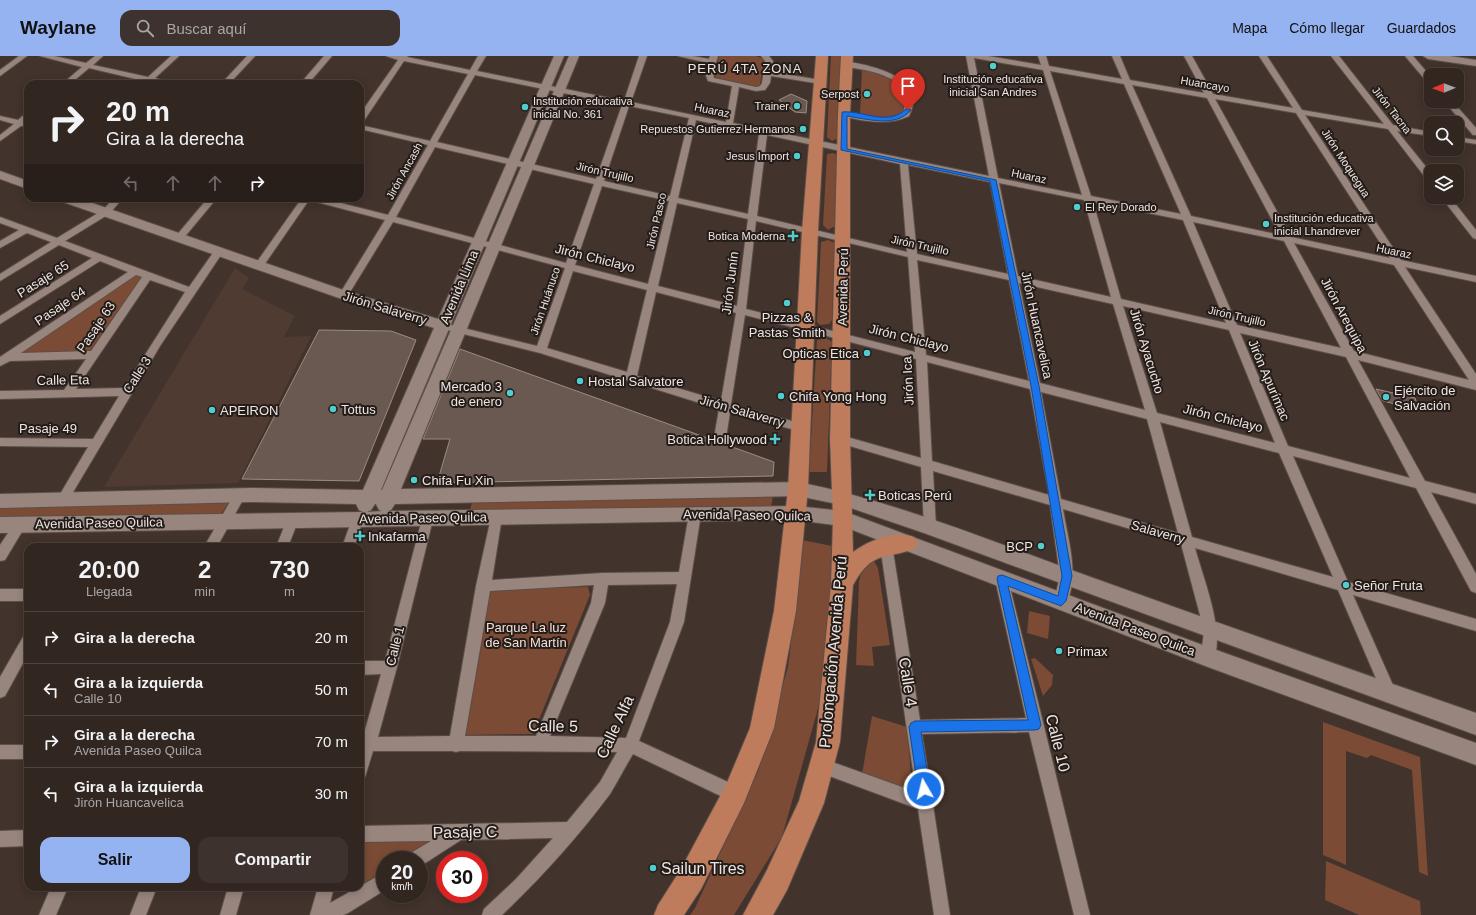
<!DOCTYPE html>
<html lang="es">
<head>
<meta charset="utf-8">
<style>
	:root { --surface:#322621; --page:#3d322e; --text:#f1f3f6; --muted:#a8a5a5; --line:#4d433f; --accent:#95b2f1 }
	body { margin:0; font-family:Arial,sans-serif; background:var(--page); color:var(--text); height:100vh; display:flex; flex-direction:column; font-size:15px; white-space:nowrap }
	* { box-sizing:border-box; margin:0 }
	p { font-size:13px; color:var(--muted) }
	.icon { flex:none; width:22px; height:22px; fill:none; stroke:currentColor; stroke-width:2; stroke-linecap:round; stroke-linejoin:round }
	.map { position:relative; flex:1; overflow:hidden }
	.details { position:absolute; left:24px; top:487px; width:340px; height:348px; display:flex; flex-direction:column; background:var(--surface); border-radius:12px; box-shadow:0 2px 10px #0003,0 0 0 1px var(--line) }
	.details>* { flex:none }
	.hud { position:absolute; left:24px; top:24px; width:340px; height:122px; border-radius:12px; box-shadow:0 2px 10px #0003,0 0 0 1px var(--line); background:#322621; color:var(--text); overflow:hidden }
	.needle { width:26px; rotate:269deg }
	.fabs { position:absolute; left:1424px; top:12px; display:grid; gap:8px }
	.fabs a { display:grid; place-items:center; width:40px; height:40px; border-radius:8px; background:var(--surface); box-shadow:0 2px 10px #0003,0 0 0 1px var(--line); font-size:20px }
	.speed { position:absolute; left:376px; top:795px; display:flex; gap:8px; font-size:20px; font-weight:700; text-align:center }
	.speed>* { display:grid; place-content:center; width:52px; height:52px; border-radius:50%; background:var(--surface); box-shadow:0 2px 10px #0003,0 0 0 1px var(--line); line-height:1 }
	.speed small { font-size:10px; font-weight:400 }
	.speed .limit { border:6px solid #d22; background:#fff; color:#111 }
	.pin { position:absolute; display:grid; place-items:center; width:34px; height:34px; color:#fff; margin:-41px -17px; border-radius:50% 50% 50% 0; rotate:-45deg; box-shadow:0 0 4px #0007 }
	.pin .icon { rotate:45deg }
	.me { position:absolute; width:44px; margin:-22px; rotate:352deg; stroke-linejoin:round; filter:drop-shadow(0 0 3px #0008) }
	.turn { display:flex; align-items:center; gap:14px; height:84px; padding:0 16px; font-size:18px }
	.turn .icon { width:52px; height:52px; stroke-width:2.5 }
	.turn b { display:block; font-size:28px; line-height:34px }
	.lanes { display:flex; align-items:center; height:38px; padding:0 16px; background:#0003; justify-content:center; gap:20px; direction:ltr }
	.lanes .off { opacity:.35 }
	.eta { display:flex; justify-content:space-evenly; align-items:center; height:68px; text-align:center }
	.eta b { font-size:24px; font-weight:600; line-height:28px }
	.cta { display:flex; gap:8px; margin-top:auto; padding:8px 16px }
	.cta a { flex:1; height:46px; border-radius:12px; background:var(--accent); color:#111; font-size:16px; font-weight:600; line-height:46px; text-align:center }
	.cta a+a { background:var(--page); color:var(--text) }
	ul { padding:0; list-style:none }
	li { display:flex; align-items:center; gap:12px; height:52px; padding:0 16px; border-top:1px solid var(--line) }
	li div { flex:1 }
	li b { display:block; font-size:15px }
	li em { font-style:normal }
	header { display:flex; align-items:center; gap:24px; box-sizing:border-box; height:56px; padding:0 20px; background:var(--accent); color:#111 }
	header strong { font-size:19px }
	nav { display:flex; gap:22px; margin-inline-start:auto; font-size:14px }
	.search { width:280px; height:36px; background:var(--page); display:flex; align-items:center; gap:10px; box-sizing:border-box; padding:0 14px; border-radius:12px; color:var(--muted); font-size:15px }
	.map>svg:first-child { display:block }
	.built { fill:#503b32 }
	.green { fill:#7b4b35 }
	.building { fill:#695951; stroke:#9d8b83 }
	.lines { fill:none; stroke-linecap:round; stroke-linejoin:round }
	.street-casing { stroke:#5b4f49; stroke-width:2 }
	.secondary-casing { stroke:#5b4f49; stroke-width:2 }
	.primary-casing { stroke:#5b4f49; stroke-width:2 }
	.street { fill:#98867e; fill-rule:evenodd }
	.secondary { fill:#98867e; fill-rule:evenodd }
	.primary { fill:#be7c5c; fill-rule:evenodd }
	.route { fill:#1a73e8; stroke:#114b97 }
	.poi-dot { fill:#52cdcd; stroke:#231c19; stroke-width:1.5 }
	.labels { text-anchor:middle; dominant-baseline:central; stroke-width:4; stroke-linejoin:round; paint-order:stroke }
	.far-poi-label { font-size:11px; fill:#eee4e0; stroke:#231c19; text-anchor:end }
	.far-street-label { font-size:11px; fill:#eee4e0; stroke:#231c19 }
	.far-quarter-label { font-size:13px; letter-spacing:1px; fill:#eee4e0; stroke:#231c19 }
	.street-label { font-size:13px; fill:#eee4e0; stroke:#231c19 }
	.poi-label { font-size:13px; fill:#eee4e0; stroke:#231c19; text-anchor:start }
	.park-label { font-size:13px; fill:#f3ded6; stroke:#231c19 }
	.near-street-label { font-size:16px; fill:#eee4e0; stroke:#231c19 }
	.near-poi-label { font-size:16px; fill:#eee4e0; stroke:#231c19; text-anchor:start }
</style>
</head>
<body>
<header>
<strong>Waylane</strong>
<div class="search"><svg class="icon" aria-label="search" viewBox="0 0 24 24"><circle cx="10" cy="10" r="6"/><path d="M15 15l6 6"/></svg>Buscar aquí</div>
<nav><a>Mapa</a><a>Cómo llegar</a><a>Guardados</a></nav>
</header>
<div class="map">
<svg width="1476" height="859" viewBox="0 0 1476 859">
	<rect width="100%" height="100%" fill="#42332c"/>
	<polygon class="built" points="235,212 249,222 242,233 295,260 284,281 311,280 238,427 104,431"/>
	<g class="green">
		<polygon points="719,0 756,0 764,3 760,29 757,31 718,22 714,20"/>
		<polygon points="831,0 841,0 838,82 832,85 827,81"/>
		<path d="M 862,12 C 881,17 899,23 909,41 L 903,57 C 888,63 875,61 860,58 Z"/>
		<polygon points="833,97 839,100 835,170 828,174 823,169 827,98"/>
		<polygon points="828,184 835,187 832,264 829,268 820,269 817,266 821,186"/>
		<polygon points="134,219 142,221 89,296 17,297"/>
		<polygon points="826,282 832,286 827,416 809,416 817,284"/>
		<polygon points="773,439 771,452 469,456 473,444"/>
		<polygon points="230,445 219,461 0,462 0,448"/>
		<polygon points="797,483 832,490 828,617 782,781 734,859 690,859 695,852 758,715 788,611 797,539"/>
		<path d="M 874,505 L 878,512 L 890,589 L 872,591 L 874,610 L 856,609 L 859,525 C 862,515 864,509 874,505 Z"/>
		<polygon points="588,531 590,539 533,678 464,679 488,533"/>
		<polygon points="1029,555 1050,560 1048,583 1027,577"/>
		<polygon points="1035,602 1053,619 1052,629 1043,640 1031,603"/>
		<polygon points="872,660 907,671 913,743 861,724"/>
		<polygon points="1323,666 1420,701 1428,820 1419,816 1412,714 1371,699 1367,702 1346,695 1346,809 1323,799"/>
		<polygon points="427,784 428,787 401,804 385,804 385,814 360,830 360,786"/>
		<polygon points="1326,805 1420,845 1421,859 1359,859 1325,844"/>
	</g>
	<g class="building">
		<polygon points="791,38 807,45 806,57 795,56 779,44"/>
		<polygon points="319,274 391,275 416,284 359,425 242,423"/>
		<polygon points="460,293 774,406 773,420 437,427 450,383 423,383"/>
		<polygon points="1376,333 1415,342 1419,354 1383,345"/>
	</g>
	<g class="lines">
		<g class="street-casing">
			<g id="street">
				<polygon points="19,0 27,0 0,20 0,14"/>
				<polygon points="40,0 54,0 86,7 95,0 103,0 93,9 148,21 171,0 179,0 155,22 174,28 151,26 149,28 143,28 144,25 89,12 70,28 62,28 82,11"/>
				<polygon points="247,0 255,0 229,28 221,28"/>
				<polygon points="324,0 332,0 308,28 300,28"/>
				<path d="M 386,0 L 408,0 L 407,1 L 470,14 L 478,0 L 486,0 L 477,15 L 624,45 L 639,0 L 647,0 L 631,46 L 726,66 L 732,30 L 708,25 L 705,17 L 708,7 L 678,0 L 693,0 L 709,3 L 710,0 L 718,0 L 713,17 L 714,22 L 756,31 L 760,30 L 762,27 L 765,5 L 761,0 L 769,0 L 773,5 L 771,16 L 821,24 L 825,26 L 821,28 L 771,20 L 770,27 L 765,34 L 756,35 L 739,31 L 733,67 L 989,120 L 966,0 L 988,0 L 1041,9 L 1038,0 L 1046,0 L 1049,10 L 1122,23 L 1112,0 L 1120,0 L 1130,24 L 1204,37 L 1184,0 L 1192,0 L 1213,38 L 1293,52 L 1259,0 L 1267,0 L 1302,54 L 1384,68 L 1331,0 L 1339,0 L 1393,69 L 1431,76 L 1431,80 L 1397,75 L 1431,117 L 1431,126 L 1428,125 L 1388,73 L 1305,59 L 1401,204 L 1476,220 L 1476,226 L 1405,211 L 1476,318 L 1476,334 L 1358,304 L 1425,425 L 1476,438 L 1476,448 L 1431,436 L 1476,518 L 1476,537 L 1471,535 L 1416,432 L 1293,400 L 1348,526 L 1476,563 L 1476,575 L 1353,539 L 1396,636 L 1394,641 L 1389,643 L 1384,641 L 1338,534 L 1195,492 C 1203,522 1226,577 1213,606 L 1208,607 L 1203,606 L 1201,601 L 1204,574 L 1181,488 L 1063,453 C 1068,484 1080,519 1066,549 L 1061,551 L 1056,549 L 1054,545 L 1060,520 L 1050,449 L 933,415 L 936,471 L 934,475 L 930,476 L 926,475 L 924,471 L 921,411 L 836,386 L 834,383 L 836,380 L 840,379 L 921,402 L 916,303 L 745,259 L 731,348 L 806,369 L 808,372 L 806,375 L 802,376 L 730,356 L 726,382 L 724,385 L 716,385 L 714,382 L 719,353 L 540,297 L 443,273 L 438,270 L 443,267 L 537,290 L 565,212 L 393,166 L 347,241 L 341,241 L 339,239 L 385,164 L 309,144 L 262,212 L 256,212 L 254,210 L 302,142 L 321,142 L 388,159 L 428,89 L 360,73 L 360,69 L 430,85 L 468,18 L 404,5 L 363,66 L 360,66 L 360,58 L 398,4 ZM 974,2 L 1043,14 L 1082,139 L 998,122 ZM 1050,15 L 1124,28 L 1181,158 L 1091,140 ZM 475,19 L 622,49 L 596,123 L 437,86 ZM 1132,29 L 1207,42 L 1280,179 L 1191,160 ZM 1215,43 L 1296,57 L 1390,202 L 1291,181 ZM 629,50 L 689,62 L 670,140 L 604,125 ZM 696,64 L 759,78 L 748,158 L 678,142 ZM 767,79 L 900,108 L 907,196 L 757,160 ZM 435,91 L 594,128 L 566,207 L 396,161 ZM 908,109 L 990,126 L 1008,218 L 917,198 ZM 999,127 L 1084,144 L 1111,241 L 1018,220 ZM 602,130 L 669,145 L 648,228 L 575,209 ZM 1093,146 L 1183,164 L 1226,267 L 1121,243 ZM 677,147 L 748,163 L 737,250 L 658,230 ZM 756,165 L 908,201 L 915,296 L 746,253 ZM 1193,166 L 1284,185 L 1341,292 L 1237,269 ZM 1294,187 L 1394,209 L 1469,324 L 1354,295 ZM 917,204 L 1009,224 L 1029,325 L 926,299 ZM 573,215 L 647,234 L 627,316 L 547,292 ZM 1019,227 L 1113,248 L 1145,354 L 1040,327 ZM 656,236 L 736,257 L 721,345 L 637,320 ZM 1123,250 L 1229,274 L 1275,387 L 1157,357 ZM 1240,277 L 1346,301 L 1410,422 L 1288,390 ZM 927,306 L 1030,333 L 1049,439 L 932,405 ZM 1041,336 L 1147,363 L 1178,477 L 1061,443 ZM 1160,366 L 1279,397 L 1333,521 L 1192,481 Z"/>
				<polygon points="1405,0 1413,0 1431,21 1431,27 1428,27"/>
				<path d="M 843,6 C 850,5 858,8 865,9 C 889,15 926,28 909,60 C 888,70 863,65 841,60 L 841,56 L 844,56 C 863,59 884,66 903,57 C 916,19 869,15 843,10 Z"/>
				<polygon points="1444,45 1452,45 1476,72 1476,79 1473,79"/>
				<polygon points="25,58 28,58 28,64 25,66 28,68 27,70 21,70 0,85 0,79 14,68 0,64 0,60 18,64"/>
				<polygon points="1457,81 1476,84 1476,88 1457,85"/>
				<polygon points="1441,141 1450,141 1476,174 1476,183 1473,182"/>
				<path d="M 114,142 L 123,142 L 109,158 L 65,185 L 189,231 L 215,194 L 218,193 L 223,196 L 160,290 L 66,448 L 62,450 L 58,448 L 56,445 L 88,391 L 0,390 L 0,382 L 93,383 L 119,340 L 0,343 L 0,335 L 64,334 L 86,303 L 10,305 L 0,310 L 0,301 L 128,216 L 100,205 L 0,268 L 0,260 L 92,202 L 59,189 L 0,225 L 0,218 L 51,186 L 27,177 L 0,192 L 0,185 L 19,174 L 0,167 L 0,161 L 57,182 L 103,154 ZM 136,219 L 142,221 L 91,295 L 21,297 ZM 150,224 L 185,236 L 124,332 L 76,333 Z"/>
				<polygon points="208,142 217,142 182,184 176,184 176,180"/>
				<polygon points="239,435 243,437 245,440 217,491 204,491 235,437"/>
				<path d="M 695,453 L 699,454 L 701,458 L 684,566 L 639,685 L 741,732 L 743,738 L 741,744 L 735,746 L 729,744 L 633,698 C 625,711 618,725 610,738 C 578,781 541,822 502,859 L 482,859 L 484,853 L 516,823 L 553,782 L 461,784 L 419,811 L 419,804 L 407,804 L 409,798 L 431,785 L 360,786 L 360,770 L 567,766 L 600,726 L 617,696 L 460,695 L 456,696 L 452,695 L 373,695 L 365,721 L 360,724 L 360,681 L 363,681 L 381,618 L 360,619 L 360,605 L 385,605 L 423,459 L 427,458 L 431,459 L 433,463 L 397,611 L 378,681 L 450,680 L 476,530 L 492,457 L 496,456 L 500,457 L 502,461 L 492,524 L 602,517 L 679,516 L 689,458 L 691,454 ZM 677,528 L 670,566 L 626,682 L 550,680 L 605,547 L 608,529 ZM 594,529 L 591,547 L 536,680 L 465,680 L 490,535 Z"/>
				<polygon points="292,460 296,461 298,465 288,491 276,491 288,461"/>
				<polygon points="20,464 24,465 26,469 5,504 0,505 0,489 16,465"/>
				<polygon points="355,465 359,466 361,470 354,491 342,491 351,466"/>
				<polygon points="886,484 890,485 892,489 920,664 1026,662 995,523 997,519 1002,517 1007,519 1090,859 1074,859 1029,676 922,678 950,859 934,859 918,753 816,715 813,710 816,705 821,702 916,736 880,489 882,485"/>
				<rect x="0" y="533" width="28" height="12"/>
				<polygon points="28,579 28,598 5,640 0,642 0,621 23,581"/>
				<rect x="0" y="689" width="28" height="14"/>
				<polygon points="28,774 28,790 0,791 0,775"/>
				<polygon points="385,816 385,834 348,857 343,859 310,859 318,831 334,831 330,847"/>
				<polygon points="51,831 68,831 56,859 39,859"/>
				<polygon points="141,831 157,831 146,859 130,859"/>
				<polygon points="228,831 244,831 236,859 220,859"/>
			</g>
		</g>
		<g class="secondary-casing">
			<g id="secondary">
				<path d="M 554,0 L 564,0 L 381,434 L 382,434 L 569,0 L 579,0 L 401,433 L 798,426 C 897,446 991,485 1085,519 C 1215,566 1346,612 1476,657 L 1476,679 L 924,477 L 842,449 L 798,440 L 395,448 L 391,454 L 388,455 L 796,450 L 843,455 L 1208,591 L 1476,687 L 1476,709 L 1208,611 L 842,470 L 796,464 L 772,464 L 0,477 L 0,461 L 363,456 L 359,454 L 356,448 L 251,446 L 0,452 L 0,438 L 251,432 L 363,434 L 434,272 L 339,242 L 60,145 L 58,142 L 78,142 L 349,236 L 438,263 ZM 375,448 L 376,448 L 379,454 L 382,455 L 367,456 L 371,454 Z"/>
				<polygon points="1423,0 1450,0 1476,4 1476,10 1428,3"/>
				<polygon points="0,115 28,125 28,133 0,123"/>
			</g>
		</g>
		<g class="primary-casing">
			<g id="primary">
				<polygon points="816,0 828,0 818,175 808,433 796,555 774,672 744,747 701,833 684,859 654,859 658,849 681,813 726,729 750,672 774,555 788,433 802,175"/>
				<path d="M 841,0 L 853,0 L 850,58 L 850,383 L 853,496 C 869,484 895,474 914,481 L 918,487 L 914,493 C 883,504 873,494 853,529 L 840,686 L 824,747 L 787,834 L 773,859 L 743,859 L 767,814 L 799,745 L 816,686 L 831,528 L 833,463 L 830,383 L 838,58 Z"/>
			</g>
		</g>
		<use href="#street" class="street"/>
		<use href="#secondary" class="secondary"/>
		<use href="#primary" class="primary"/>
	</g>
	<path class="route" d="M 906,53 L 911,54 C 896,72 867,63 847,60 L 847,93 L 996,124 L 1039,330 L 1072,520 L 1066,545 L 1061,550 L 1008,530 L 1041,669 L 1039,673 L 1035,674 L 921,676 L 930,733 L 928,737 L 924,738 L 920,737 L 918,733 L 909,671 L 911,667 L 915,665 L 1028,664 L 997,523 L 998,520 L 1002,519 L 1058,540 L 1062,520 L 1031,330 L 990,125 L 841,94 L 842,56 C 864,54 887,71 906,53 Z"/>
	<g class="poi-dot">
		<circle cx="993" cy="10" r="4"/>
		<circle cx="867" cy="38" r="4"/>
		<circle cx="797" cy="50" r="4"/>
		<circle cx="525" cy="51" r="4"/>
		<circle cx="803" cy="73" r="4"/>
		<circle cx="797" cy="100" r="4"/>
		<circle cx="1077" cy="151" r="4"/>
		<circle cx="1266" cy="168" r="4"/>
		<path d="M791 174h4v4h4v4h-4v4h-4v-4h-4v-4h4z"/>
		<circle cx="787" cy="247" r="4"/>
		<circle cx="867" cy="297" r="4"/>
		<circle cx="580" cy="325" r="4"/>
		<circle cx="510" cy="337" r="4"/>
		<circle cx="781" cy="340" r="4"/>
		<circle cx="1386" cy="341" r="4"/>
		<circle cx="333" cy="353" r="4"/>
		<circle cx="212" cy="354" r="4"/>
		<path d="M773 377h4v4h4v4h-4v4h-4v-4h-4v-4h4z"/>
		<circle cx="414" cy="424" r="4"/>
		<path d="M868 433h4v4h4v4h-4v4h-4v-4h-4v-4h4z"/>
		<path d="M358 474h4v4h4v4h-4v4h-4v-4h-4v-4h4z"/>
		<circle cx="1041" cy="490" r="4"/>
		<circle cx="1346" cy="529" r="4"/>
		<circle cx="1059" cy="595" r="4"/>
		<circle cx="653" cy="812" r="4"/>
	</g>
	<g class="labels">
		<g class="far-poi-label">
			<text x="993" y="23" text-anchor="middle">Institución educativa<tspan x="993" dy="13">inicial San Andres</tspan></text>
			<text x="859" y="38">Serpost</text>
			<text x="533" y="45" text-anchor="start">Institución educativa<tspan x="533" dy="13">inicial No. 361</tspan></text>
			<text x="789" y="50">Trainer</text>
			<text x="795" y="73">Repuestos Gutierrez Hermanos</text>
			<text x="789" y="100">Jesus Import</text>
			<text x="1085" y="151" text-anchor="start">El Rey Dorado</text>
			<text x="1274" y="162" text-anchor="start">Institución educativa<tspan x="1274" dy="13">inicial Lhandrever</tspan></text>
			<text x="785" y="180">Botica Moderna</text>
		</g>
		<g class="far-street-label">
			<text transform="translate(1205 28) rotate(10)">Huancayo</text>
			<text transform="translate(712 54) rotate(12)">Huaraz</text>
			<text transform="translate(1392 54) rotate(52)">Jirón Tacna</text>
			<text transform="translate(1346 107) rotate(57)">Jirón Moquegua</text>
			<text transform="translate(404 115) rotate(-61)">Jirón Ancash</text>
			<text transform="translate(605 116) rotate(13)">Jirón Trujillo</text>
			<text transform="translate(1029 120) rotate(12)">Huaraz</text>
			<text transform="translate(656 165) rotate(-77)">Jirón Pasco</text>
			<text transform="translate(920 189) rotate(12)">Jirón Trujillo</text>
			<text transform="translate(1394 195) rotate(12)">Huaraz</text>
			<text transform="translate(545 245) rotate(-71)">Jirón Huánuco</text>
			<text transform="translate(1237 260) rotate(13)">Jirón Trujillo</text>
		</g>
		<g class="far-quarter-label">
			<text x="745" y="12">PERÚ 4TA ZONA</text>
		</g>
		<g class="street-label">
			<text transform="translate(595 202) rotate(14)">Jirón Chiclayo</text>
			<text transform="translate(43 223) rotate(-32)">Pasaje 65</text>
			<text transform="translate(730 227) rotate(-83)">Jirón Junín</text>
			<text transform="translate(459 231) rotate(-67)">Avenida Lima</text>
			<text transform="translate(843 231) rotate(-89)">Avenida Perú</text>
			<text transform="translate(60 250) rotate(-34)">Pasaje 64</text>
			<text transform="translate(385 252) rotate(17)">Jirón Salaverry</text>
			<text transform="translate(1344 259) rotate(62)">Jirón Arequipa</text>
			<text transform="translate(1037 269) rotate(78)">Jirón Huancavelica</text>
			<text transform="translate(96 271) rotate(-56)">Pasaje 63</text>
			<text transform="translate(909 282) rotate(14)">Jirón Chiclayo</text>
			<text transform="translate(1147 295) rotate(73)">Jirón Ayacucho</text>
			<text transform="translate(137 319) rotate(-58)">Calle 3</text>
			<text transform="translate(63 324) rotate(-1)">Calle Eta</text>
			<text transform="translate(1269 324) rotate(67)">Jirón Apurímac</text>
			<text transform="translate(908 325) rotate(-93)">Jirón Ica</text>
			<text transform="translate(742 355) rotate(16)">Jirón Salaverry</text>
			<text transform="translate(1223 362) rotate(14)">Jirón Chiclayo</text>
			<text x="48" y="372">Pasaje 49</text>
			<text transform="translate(747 459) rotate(1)">Avenida Paseo Quilca</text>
			<text transform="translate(423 462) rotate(-1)">Avenida Paseo Quilca</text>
			<text transform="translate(99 467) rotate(-1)">Avenida Paseo Quilca</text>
			<text transform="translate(1158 476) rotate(16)">Salaverry</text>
			<text transform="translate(1135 573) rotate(21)">Avenida Paseo Quilca</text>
			<text transform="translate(395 590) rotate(-76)">Calle 1</text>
		</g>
		<g class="poi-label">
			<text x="787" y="261" text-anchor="middle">Pizzas &amp;<tspan x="787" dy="15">Pastas Smith</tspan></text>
			<text x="859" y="297" text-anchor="end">Opticas Etica</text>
			<text x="588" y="325">Hostal Salvatore</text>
			<text x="502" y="330" text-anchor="end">Mercado 3<tspan x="502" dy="15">de enero</tspan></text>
			<text x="1394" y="334">Ejército de<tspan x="1394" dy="15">Salvación</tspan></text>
			<text x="789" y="340">Chifa Yong Hong</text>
			<text x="341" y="353">Tottus</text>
			<text x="220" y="354">APEIRON</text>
			<text x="767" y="383" text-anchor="end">Botica Hollywood</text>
			<text x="422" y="424">Chifa Fu Xin</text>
			<text x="878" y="439">Boticas Perú</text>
			<text x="368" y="480">Inkafarma</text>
			<text x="1033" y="490" text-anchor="end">BCP</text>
			<text x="1354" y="529">Señor Fruta</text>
			<text x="1067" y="595">Primax</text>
		</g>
		<g class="park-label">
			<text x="526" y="571">Parque La luz<tspan x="526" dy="15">de San Martín</tspan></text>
		</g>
		<g class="near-street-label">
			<text transform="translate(833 596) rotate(-85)">Prolongación Avenida Perú</text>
			<text transform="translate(908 626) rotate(81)">Calle 4</text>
			<text transform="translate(553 670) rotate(1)">Calle 5</text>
			<text transform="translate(615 671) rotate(-65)">Calle Alfa</text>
			<text transform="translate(1058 687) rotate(76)">Calle 10</text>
			<text transform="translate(465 776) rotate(-1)">Pasaje C</text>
		</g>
		<g class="near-poi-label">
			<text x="661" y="812">Sailun Tires</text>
		</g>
	</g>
</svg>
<div class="fabs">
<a><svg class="needle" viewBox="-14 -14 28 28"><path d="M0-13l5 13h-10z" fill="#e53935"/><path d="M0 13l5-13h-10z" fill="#a8a5a5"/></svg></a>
<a><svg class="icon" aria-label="search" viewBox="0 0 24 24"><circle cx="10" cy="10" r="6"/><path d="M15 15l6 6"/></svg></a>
<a><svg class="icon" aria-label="layers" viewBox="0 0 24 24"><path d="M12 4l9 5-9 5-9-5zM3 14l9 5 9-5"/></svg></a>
</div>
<div class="speed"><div>20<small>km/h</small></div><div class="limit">30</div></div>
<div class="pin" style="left:908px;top:54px;background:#d93025"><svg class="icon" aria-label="arrive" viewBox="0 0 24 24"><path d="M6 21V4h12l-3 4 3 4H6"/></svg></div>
<svg class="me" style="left:924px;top:733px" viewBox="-20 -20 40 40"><circle r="17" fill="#1a73e8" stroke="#fff" stroke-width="3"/><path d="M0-11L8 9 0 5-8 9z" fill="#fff"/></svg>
<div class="hud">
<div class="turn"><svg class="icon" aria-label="right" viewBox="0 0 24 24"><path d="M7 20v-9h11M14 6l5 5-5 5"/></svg><div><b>20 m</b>Gira a la derecha</div></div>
<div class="lanes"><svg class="icon off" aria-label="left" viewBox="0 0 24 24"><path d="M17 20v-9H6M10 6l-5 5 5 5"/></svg><svg class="icon off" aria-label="ahead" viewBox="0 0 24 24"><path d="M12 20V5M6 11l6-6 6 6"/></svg><svg class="icon off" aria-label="ahead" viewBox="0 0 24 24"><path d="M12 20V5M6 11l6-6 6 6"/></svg><svg class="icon" aria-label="right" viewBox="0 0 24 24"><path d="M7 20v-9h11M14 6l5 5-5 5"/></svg></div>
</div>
<section class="details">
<div class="eta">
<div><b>20:00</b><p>Llegada</p></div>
<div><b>2</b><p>min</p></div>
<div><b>730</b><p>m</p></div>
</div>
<ul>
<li><svg class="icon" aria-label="right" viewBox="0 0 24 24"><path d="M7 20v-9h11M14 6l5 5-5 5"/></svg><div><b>Gira a la derecha</b></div><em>20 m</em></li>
<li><svg class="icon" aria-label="left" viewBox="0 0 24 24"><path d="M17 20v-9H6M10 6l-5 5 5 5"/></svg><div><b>Gira a la izquierda</b><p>Calle 10</p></div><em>50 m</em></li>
<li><svg class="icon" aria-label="right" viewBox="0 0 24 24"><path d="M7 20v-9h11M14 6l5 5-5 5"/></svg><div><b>Gira a la derecha</b><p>Avenida Paseo Quilca</p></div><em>70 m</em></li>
<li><svg class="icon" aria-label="left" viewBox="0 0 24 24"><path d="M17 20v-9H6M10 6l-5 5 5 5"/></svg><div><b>Gira a la izquierda</b><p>Jirón Huancavelica</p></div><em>30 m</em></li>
</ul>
<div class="cta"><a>Salir</a><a>Compartir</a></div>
</section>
</div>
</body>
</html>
